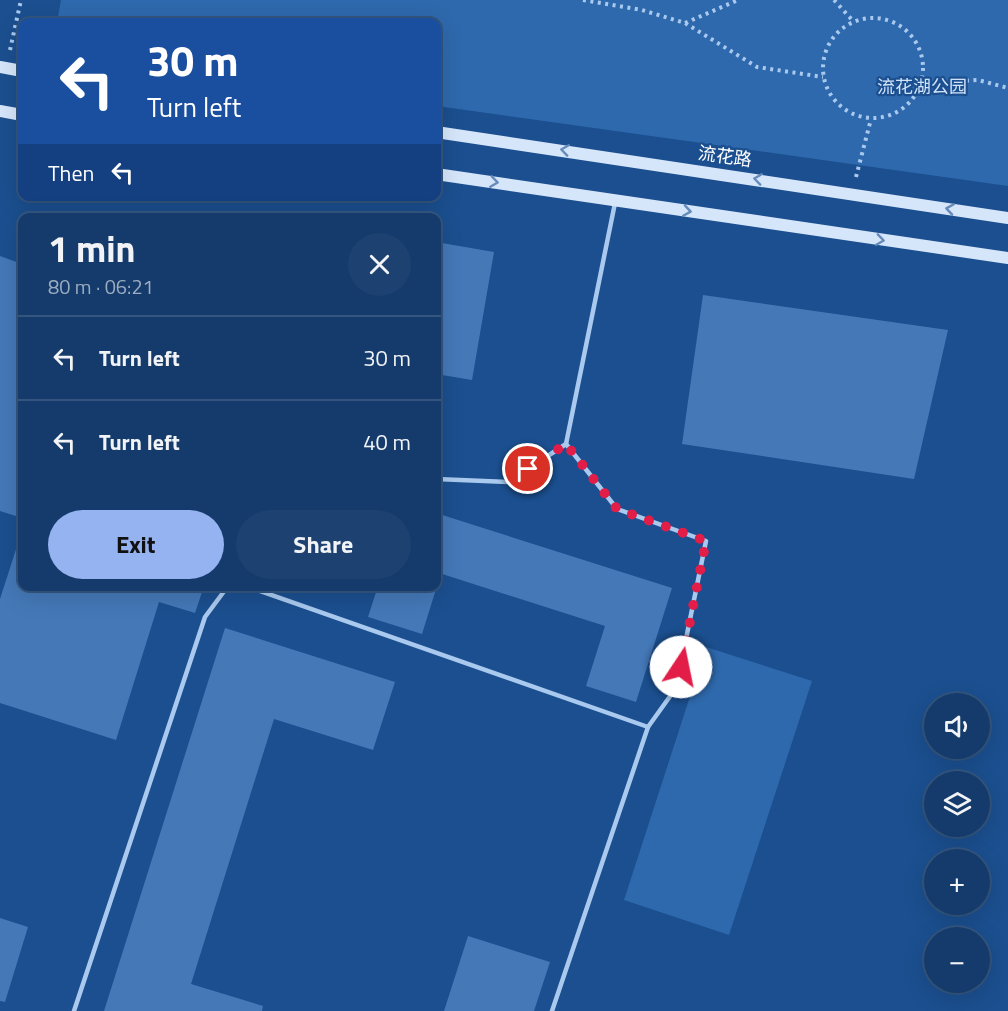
<!DOCTYPE html>
<html lang="en">
<head>
<meta charset="utf-8">
<style>
	:root { --surface:#143b6b; --page:#1d4271; --text:#f1f3f6; --muted:#9dadc1; --line:#33557e; --accent:#95b2f1 }
	body { margin:0; font-family:"Titillium Web","Noto Sans SC",sans-serif; background:var(--page); color:var(--text); height:100vh; display:flex; flex-direction:column; font-size:22px; white-space:nowrap }
	* { box-sizing:border-box; margin:0 }
	p { font-size:20px; color:var(--muted) }
	.icon { flex:none; width:33px; height:33px; fill:none; stroke:currentColor; stroke-width:2; stroke-linecap:round; stroke-linejoin:round }
	.map { position:relative; flex:1; overflow:hidden }
	.details { position:absolute; left:18px; top:213px; width:423px; height:378px; display:flex; flex-direction:column; background:var(--surface); border-radius:12px; box-shadow:0 6px 24px #0002,0 0 0 2px var(--line) }
	.details>* { flex:none }
	.guide { position:absolute; left:18px; top:18px; width:423px; height:183px; border-radius:12px; box-shadow:0 6px 24px #0002,0 0 0 2px var(--line); background:#1a4fa0; color:#fff; overflow:hidden }
	.fabs { position:absolute; left:924px; top:693px; display:grid; gap:12px }
	.fabs a { display:grid; place-items:center; width:66px; height:66px; border-radius:50%; background:var(--surface); box-shadow:0 6px 24px #0002,0 0 0 2px var(--line); font-size:30px }
	.pin { position:absolute; display:grid; place-items:center; width:51px; height:51px; color:#fff; margin:-26px; border:3px solid #fff; border-radius:50%; box-shadow:0 2px 6px #0007 }
	.me { position:absolute; width:66px; margin:-33px; rotate:11deg; stroke-linejoin:round; filter:drop-shadow(0 0 4px #0008) }
	.turn { display:flex; align-items:center; gap:21px; height:126px; padding:0 30px; font-size:27px }
	.turn .icon { width:78px; height:78px; stroke-width:2.5 }
	.turn b { display:block; font-size:42px; line-height:51px }
	.then { display:flex; align-items:center; height:57px; padding:0 30px; background:#0003; gap:12px; font-size:22px }
	.round { display:grid; place-items:center; flex:none; width:63px; height:63px; border-radius:32px; background:var(--page) }
	.head { display:flex; align-items:center; justify-content:space-between; height:102px; padding:0 30px }
	h1 { font-size:36px; font-weight:700; line-height:45px }
	.action { display:flex; gap:12px; margin-top:auto; padding:12px 30px }
	.action a { flex:1; height:69px; border-radius:36px; background:var(--accent); color:#111; font-size:24px; font-weight:700; line-height:69px; text-align:center }
	.action a+a { background:var(--page); color:var(--text) }
	ul { padding:0; list-style:none }
	li { display:flex; align-items:center; gap:18px; height:84px; padding:0 30px; border-top:2px solid var(--line) }
	li div { flex:1 }
	li b { display:block; font-size:22px }
	li em { font-style:normal }
	.map>svg:first-child { display:block }
	.green { fill:#2e69ad }
	.building { fill:#4478b7 }
	.lines { fill:none; stroke-linecap:round; stroke-linejoin:round }
	.path { stroke:#a9c9ee; stroke-width:4; stroke-dasharray:3 4.5; stroke-linecap:butt }
	.lane { stroke:#a9c9ee; stroke-width:4.5 }
	.secondary { stroke:#d6e6fa; stroke-width:12 }
	.oneway { stroke:#668bba }
	.route { stroke:#e11d48; stroke-width:10; stroke-dasharray:0 18 }
	.labels { text-anchor:middle; dominant-baseline:central; stroke-width:4.5; stroke-linejoin:round; paint-order:stroke }
	.park-label { font-size:18px; fill:#cfe3fa; stroke:#1b4f8f }
	.street-label { font-size:18px; fill:#fff; stroke:#1b4f8f }
</style>
</head>
<body>
<div class="map">
<svg width="1008" height="1011" viewBox="0 0 1008 1011">
	<rect width="100%" height="100%" fill="#1b4f8f"/>
	<g class="green">
		<polygon points="61,0 1008,0 1008,186 437,106 436,22 57,22"/>
		<polygon points="706,647 812,681 729,935 624,900"/>
	</g>
	<g class="building">
		<polygon points="436,242 494,252 472,380 436,374"/>
		<polygon points="0,256 22,264 22,518 0,511"/>
		<polygon points="703,295 948,330 914,479 682,444"/>
		<polygon points="436,513 672,588 636,702 586,686 605,626 436,572"/>
		<polygon points="18,543 22,543 22,586 204,586 195,613 159,602 116,740 0,703 0,599"/>
		<polygon points="378,586 437,586 422,634 368,617"/>
		<polygon points="225,628 395,682 373,750 274,719 191,984 263,1006 262,1011 104,1011"/>
		<polygon points="0,918 28,927 5,1002 0,1001"/>
		<polygon points="468,936 550,962 534,1011 444,1011"/>
	</g>
	<g class="lines">
		<g class="path">
			<polyline points="583,0 642,10 685,23 757,67 823,77"/>
			<polyline points="834,0 854,22"/>
			<circle cx="873" cy="68" r="50"/>
			<polyline points="685,23 738,0"/>
			<polyline points="10,50 21,0"/>
			<polyline points="921,83 978,80 1008,88"/>
			<polyline points="856,177 871,119"/>
		</g>
		<g class="lane">
			<polyline points="436,479 508,482 566,444 615,203"/>
			<polyline points="246,586 648,727"/>
			<polyline points="74,1011 205,617 228,586"/>
			<polyline points="552,1011 648,727 676,688 706,541 617,509 566,444"/>
		</g>
		<g class="secondary">
			<polyline points="0,67 22,71"/>
			<polyline points="0,111 22,115"/>
			<polyline points="436,132 1008,218"/>
			<polyline points="436,174 1008,258"/>
		</g>
	</g>
	<defs><path id="oneway-chevron" d="M-2-3.5L2.5 0L-2 3.5" fill="none" stroke-width="1.6" stroke-linecap="round" stroke-linejoin="round" transform="scale(1.5)"/></defs>
	<g class="oneway">
		<use href="#oneway-chevron" transform="translate(565 150) rotate(-172)"/>
		<use href="#oneway-chevron" transform="translate(758 179) rotate(-172)"/>
		<use href="#oneway-chevron" transform="translate(494 182) rotate(8)"/>
		<use href="#oneway-chevron" transform="translate(950 209) rotate(-171)"/>
		<use href="#oneway-chevron" transform="translate(687 211) rotate(9)"/>
		<use href="#oneway-chevron" transform="translate(880 240) rotate(8)"/>
	</g>
	<g class="lines">
		<polyline class="route" points="528,469 566,444 617,509 706,541 681,667"/>
	</g>
	<g class="labels">
		<g class="park-label">
			<text x="922" y="86">流花湖公园</text>
		</g>
		<g class="street-label">
			<text transform="translate(725 156) rotate(8)">流花路</text>
		</g>
	</g>
</svg>
<div class="fabs">
<a><svg class="icon" aria-label="sound" viewBox="0 0 24 24"><path d="M4 9h4l5-4v14l-5-4H4zM17 9q2 3 0 6"/></svg></a>
<a><svg class="icon" aria-label="layers" viewBox="0 0 24 24"><path d="M12 4l9 5-9 5-9-5zM3 14l9 5 9-5"/></svg></a>
<a>+</a>
<a>−</a>
</div>
<div class="pin" style="left:528px;top:469px;background:#d93025"><svg class="icon" aria-label="arrive" viewBox="0 0 24 24"><path d="M6 21V4h12l-3 4 3 4H6"/></svg></div>
<svg class="me" style="left:681px;top:667px" viewBox="-20 -20 40 40"><circle r="19" fill="#fff"/><path d="M0-13L10 11 0 6-10 11z" fill="#e11d48"/></svg>
<div class="guide">
<div class="turn"><svg class="icon" aria-label="left" viewBox="0 0 24 24"><path d="M17 20v-9H6M10 6l-5 5 5 5"/></svg><div><b>30 m</b>Turn left</div></div>
<div class="then">Then<svg class="icon" aria-label="left" viewBox="0 0 24 24"><path d="M17 20v-9H6M10 6l-5 5 5 5"/></svg></div>
</div>
<section class="details">
<div class="head"><div><h1>1 min</h1><p>80 m · 06:21</p></div><a class="round"><svg class="icon" aria-label="close" viewBox="0 0 24 24"><path d="M6 6l12 12M18 6L6 18"/></svg></a></div>
<ul>
<li><svg class="icon" aria-label="left" viewBox="0 0 24 24"><path d="M17 20v-9H6M10 6l-5 5 5 5"/></svg><div><b>Turn left</b></div><em>30 m</em></li>
<li><svg class="icon" aria-label="left" viewBox="0 0 24 24"><path d="M17 20v-9H6M10 6l-5 5 5 5"/></svg><div><b>Turn left</b></div><em>40 m</em></li>
</ul>
<div class="action"><a>Exit</a><a>Share</a></div>
</section>
</div>
</body>
</html>
